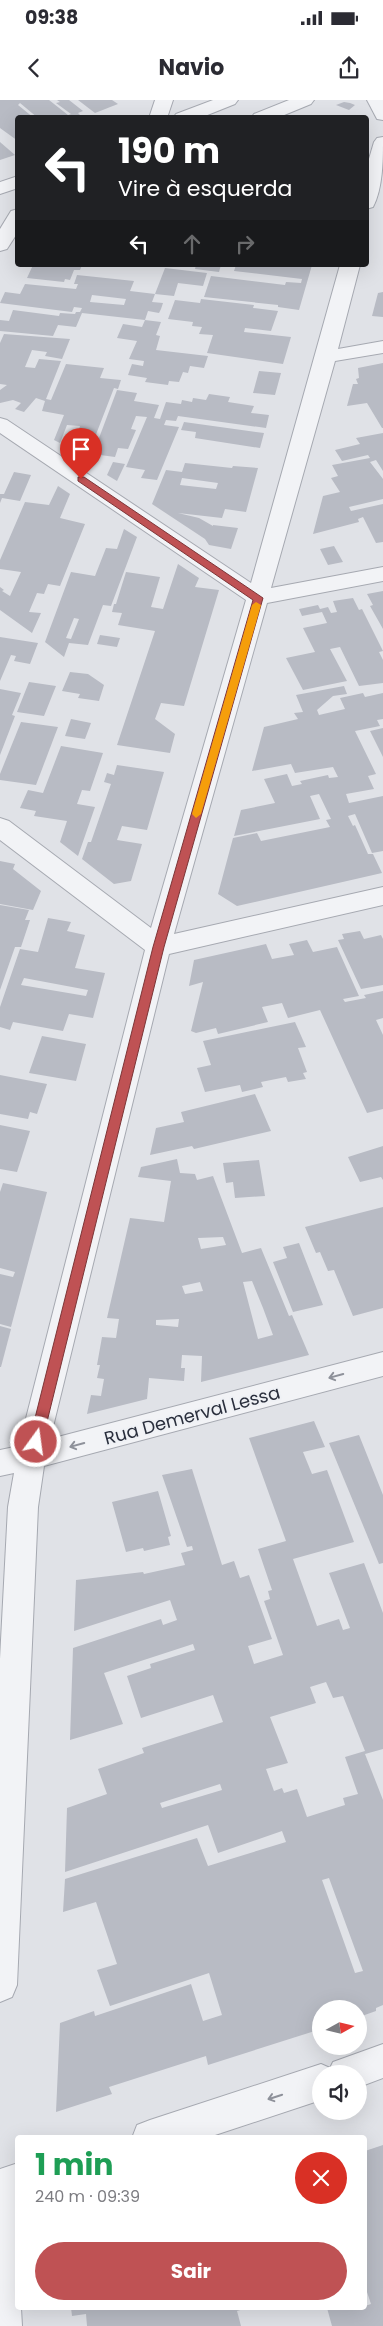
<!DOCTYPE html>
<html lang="pt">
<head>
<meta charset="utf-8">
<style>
	:root { --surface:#fff; --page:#f7f7f7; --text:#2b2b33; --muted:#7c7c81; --accent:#bf5254 }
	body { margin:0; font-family:Poppins,sans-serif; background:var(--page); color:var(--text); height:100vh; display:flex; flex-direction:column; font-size:19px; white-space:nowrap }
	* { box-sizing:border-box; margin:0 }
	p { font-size:16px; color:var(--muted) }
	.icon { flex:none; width:28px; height:28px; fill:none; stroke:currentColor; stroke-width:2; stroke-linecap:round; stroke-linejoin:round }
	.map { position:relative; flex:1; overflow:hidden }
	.panel { position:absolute; left:15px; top:2035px; width:352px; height:175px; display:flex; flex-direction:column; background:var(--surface); border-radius:5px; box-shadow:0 5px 20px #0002 }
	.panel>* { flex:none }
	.top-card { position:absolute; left:15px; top:15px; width:354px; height:152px; border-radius:5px; box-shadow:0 5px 20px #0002; background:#202124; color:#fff; overflow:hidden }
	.needle { width:32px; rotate:82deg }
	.buttons { position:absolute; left:312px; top:1900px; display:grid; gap:10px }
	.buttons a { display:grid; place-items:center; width:55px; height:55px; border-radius:50%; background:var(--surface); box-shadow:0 5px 20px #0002; font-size:25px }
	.pin { position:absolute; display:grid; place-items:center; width:42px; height:42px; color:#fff; margin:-51px -21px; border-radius:50% 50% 50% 0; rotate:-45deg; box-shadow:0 0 5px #0007 }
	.pin .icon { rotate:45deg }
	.me { position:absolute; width:55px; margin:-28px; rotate:14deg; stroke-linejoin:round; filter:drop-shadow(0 0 4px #0008) }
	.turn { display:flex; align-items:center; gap:18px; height:105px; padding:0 20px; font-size:22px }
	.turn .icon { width:65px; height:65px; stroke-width:2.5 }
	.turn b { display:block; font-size:35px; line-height:42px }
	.lanes { display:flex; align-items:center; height:48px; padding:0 20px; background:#0003; justify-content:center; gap:25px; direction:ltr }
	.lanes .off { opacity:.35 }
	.round { display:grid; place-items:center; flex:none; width:52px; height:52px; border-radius:26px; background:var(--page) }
	.overview { display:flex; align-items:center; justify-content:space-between; height:85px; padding:0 20px }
	h1 { font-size:30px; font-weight:700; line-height:38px; color:#1e9e55 }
	.primary-button { display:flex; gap:10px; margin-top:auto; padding:10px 20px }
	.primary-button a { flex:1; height:58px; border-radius:30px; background:var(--accent); color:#fff; font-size:20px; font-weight:700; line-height:58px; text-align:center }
	.status { display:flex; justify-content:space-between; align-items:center; height:35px; padding:0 25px; background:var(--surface); direction:ltr }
	.status svg { height:14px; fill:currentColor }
	header { display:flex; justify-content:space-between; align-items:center; height:65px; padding:0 20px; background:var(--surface); font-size:22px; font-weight:700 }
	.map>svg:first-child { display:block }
	.building { fill:#b8bbc4; fill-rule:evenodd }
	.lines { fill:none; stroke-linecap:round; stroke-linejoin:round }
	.minor-casing { stroke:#a6a9b1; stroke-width:2 }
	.minor { fill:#f2f3f6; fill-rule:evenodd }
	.oneway { stroke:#8e919a }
	.route { fill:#bf5254; stroke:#7c3537 }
	.slow { fill:#f59e0b }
	.labels { text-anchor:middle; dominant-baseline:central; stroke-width:4; stroke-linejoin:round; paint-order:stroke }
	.street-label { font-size:18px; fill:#2a2f3d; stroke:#eff1f5 }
</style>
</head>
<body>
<div class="status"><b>09:38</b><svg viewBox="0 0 49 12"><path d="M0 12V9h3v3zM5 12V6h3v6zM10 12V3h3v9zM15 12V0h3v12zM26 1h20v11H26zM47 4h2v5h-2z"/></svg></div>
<header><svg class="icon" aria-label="back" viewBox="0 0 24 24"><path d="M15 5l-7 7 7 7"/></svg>Navio<svg class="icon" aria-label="share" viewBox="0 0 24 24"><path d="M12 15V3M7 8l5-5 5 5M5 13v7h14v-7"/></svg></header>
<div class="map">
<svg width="383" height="2226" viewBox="0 0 383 2226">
	<rect width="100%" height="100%" fill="#e0e2e7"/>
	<g class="building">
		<polygon points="0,0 49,0 68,15 71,14 56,3 60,2 57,0 69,0 83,11 78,13 83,18 38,18 20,3 18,5 34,18 18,18 18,41 0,28"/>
		<polygon points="78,0 112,0 118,4 95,13"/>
		<polygon points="344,2 350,3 355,5 349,10 336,5"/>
		<polygon points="0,42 15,55 0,60"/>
		<polygon points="33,165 82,165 80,170 74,170 70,180 65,179 64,182 27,178"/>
		<polygon points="196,165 221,165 219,172 195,169"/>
		<polygon points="236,165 312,165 299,210 278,207 278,205 204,197 211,176 285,185 286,182 301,183 302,179 234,171"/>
		<path d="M 165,168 L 207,173 L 203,186 L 178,183 L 174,196 L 155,194 L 152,202 L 163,203 L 161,209 L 159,213 L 148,211 L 145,220 L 82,213 L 76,227 L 58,225 L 53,236 L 0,231 L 0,220 L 9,221 L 13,210 L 59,216 L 60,213 L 75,214 L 76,212 L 80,212 L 82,208 L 74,207 L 72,212 L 0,203 L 5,192 L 20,194 L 25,184 L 76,189 L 78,184 L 74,184 L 77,175 L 134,181 L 130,191 L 155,194 ZM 92,195 L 126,199 L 124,205 L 90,202 Z"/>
		<polygon points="383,192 383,217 372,216 378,193"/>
		<polygon points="201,199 254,205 253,208 278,211 271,231 245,228 244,232 291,237 283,264 207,253 213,235 199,234 202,227 192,226 193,222 168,219 175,200 200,203"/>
		<polygon points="145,220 161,222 156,235 160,236 156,250 208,256 204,268 190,266 188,273 183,272 179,282 169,281 168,285 145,282 147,278 128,275 132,264 143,266 144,261 129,259 137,241 117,238 123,224 142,227"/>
		<polygon points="4,234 70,239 62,259 45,256 47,252 32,250 25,267 35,268 39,259 61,261 46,299 51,300 66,264 104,268 100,278 121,280 118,289 114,288 95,337 99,338 117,290 137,293 134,301 159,305 154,318 160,319 166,302 181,304 182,300 192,302 193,298 206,300 209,294 230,297 228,302 254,306 251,313 269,315 266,328 178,316 176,321 166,320 164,325 179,327 157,380 141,378 145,370 126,367 147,317 136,316 131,329 136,330 128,349 118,348 115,357 93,354 89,363 82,358 91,337 77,335 80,326 67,325 60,343 54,340 64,315 42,311 45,301 36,298 24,312 15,309 21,303 13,300 0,303 0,290 7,285 0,284 0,243"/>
		<polygon points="383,263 383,328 382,328 367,303 347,306 353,284 358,284 356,279 359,278 358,268"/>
		<polygon points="259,271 281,273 275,295 253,293"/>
		<polygon points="184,322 264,333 260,348 195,338 196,332 181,330"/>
		<polygon points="383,333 383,371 376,360 370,362 383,379 383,399 349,407 351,411 383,404 383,442 376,443 363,417 358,419 359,422 313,434 323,396 340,392 331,378 338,376 332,365 370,358 368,355 342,361 335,350 360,344 356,338"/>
		<polygon points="113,362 125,364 117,381 107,375"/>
		<path d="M 185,363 L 232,368 L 233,366 L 258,368 L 246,412 L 225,409 L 222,418 L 178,413 L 199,418 L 213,426 L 213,425 L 238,428 L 231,449 L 209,445 L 205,439 L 152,404 L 166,370 L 182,372 ZM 182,378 L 218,383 L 216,389 L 180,385 Z"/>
		<polygon points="14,372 31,375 20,401 2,398 0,403 0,394 4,394"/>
		<polygon points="58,386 70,394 60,418 85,424 60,486 48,484 44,494 37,493 29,512 41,513 32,533 0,510 0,487 4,490 2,491 10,496 21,472 0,469 0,460 25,402 49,405"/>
		<path d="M 124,429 L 137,437 L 111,506 L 103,505 L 88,545 L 69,543 L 64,557 L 45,542 L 71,472 L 95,476 L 106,448 L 117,449 ZM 74,518 L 79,519 L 71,539 L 66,538 Z"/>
		<polygon points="334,446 343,462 328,465 320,449"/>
		<polygon points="178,464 199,478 195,487 219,490 184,606 161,603 155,619 175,634 170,653 117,645 155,531 118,525 122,513 112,512 114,504 116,504 126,472 160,477 151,507 163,509"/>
		<polygon points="383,491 383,529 370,506 373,505 367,494"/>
		<polygon points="353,498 359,510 362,509 383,551 379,552 383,560 383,583 359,586 340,547 330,549 347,581 303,590 286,558 315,552 303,528 327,523 322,512 302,516 299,509 318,505 320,509 328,507 331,513 337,512 333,501"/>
		<polygon points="100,535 120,538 117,547 97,544"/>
		<polygon points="0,537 38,543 30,564 14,561 16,556 11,555 0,581"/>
		<polygon points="70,572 88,574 104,585 99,601 78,598 80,594 62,591"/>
		<polygon points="29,582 56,586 44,616 17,612"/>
		<polygon points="344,586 347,594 333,596 317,610 319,615 345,609 340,598 363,593 365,597 383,593 383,619 377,620 380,626 355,631 376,674 368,676 374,689 346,694 349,703 383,696 383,751 372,753 355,714 348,716 353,726 355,725 368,754 373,754 382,773 237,806 218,794 233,738 257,733 261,741 330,727 326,720 331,719 319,694 310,696 320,719 234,736 241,710 275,703 264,679 287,674 292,686 302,684 300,681 328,675 329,678 338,677 333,667 295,673 291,664 252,671 264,627 298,619 294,613 303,612 296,595"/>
		<polygon points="0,589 21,593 12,615 15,616 0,655"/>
		<polygon points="71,619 91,623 85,639 65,636"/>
		<polygon points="21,622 58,627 36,685 0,680 0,674"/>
		<polygon points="383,628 383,657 370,631"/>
		<polygon points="61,646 103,653 90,691 82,690 77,704 95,707 78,756 60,742 67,721 34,716 36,711 20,708 28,690 43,693"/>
		<polygon points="117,665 164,672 147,730 122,726 117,740 142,744 131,781 114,784 82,759 88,742 91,742 111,684 104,682 107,673 114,675"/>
		<polygon points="0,761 15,764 13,769 41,791 33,810 0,804"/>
		<polygon points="0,805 29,810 25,820 30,820 21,847 15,847 0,890"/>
		<path d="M 48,818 L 71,822 L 67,831 L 85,835 L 75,868 L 105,873 L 93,918 L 69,914 L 63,931 L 13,922 L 10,930 L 0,927 L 0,907 L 20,849 L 38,852 ZM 24,878 L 88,890 L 86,896 L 21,885 Z"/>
		<polygon points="360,831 364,839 381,835 383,839 383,885 361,889 338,840 344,839 342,834"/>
		<polygon points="307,840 313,852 337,847 359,896 343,899 345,902 366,898 364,895 383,891 383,918 376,920 383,935 383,1009 367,1013 320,910 288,918 282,903 262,907 268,922 218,934 216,928 196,933 191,931 203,882 189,886 194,860 266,844 272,859 294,855 289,844"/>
		<polygon points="295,922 306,947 298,948 307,972 303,973 306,979 288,982 286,977 261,982 263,987 242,992 240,985 205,992 197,968 211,965 203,941"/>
		<polygon points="42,936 86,944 76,981 29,973"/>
		<polygon points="0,975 47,984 37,1014 30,1012 28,1019 0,1014"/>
		<polygon points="255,994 271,1031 194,1049 192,1046 150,1055 156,1028 184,1022 181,1012"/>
		<polygon points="0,1025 30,1031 17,1072 0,1069"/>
		<polygon points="383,1046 383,1080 381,1077 360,1082 348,1057"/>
		<path d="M 177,1059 L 180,1073 L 195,1074 L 197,1080 L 213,1076 L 242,1153 L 261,1148 L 289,1216 L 292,1215 L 309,1255 L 201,1282 L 202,1256 L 182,1255 L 181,1268 L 185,1268 L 184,1281 L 149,1278 L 147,1299 L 87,1314 L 91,1295 L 101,1296 L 104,1279 L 97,1278 L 100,1265 L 97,1265 L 102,1237 L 116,1238 L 119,1219 L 107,1218 L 130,1118 L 164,1122 L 171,1081 L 138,1077 L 141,1067 ZM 223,1137 L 226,1145 L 201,1149 L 198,1138 ZM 252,1181 L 263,1208 L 273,1235 L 258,1239 L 243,1182 ZM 200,1182 L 203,1191 L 185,1194 L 182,1186 ZM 179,1219 L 178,1227 L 156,1225 L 156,1220 Z"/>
		<polygon points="259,1060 265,1096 235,1098 233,1082 226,1083 223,1063"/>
		<polygon points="3,1083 47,1092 11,1227 0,1224 0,1174 13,1177 15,1172 0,1168 0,1092"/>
		<polygon points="383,1107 383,1208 353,1216 334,1170 328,1171 320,1152 316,1153 305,1127"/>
		<polygon points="299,1143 323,1205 293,1212 273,1162 287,1158 283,1147"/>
		<polygon points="0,1226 11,1229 1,1267 0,1267"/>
		<path d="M 314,1321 L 325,1347 L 303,1352 L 312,1374 L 327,1370 L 354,1442 L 293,1459 L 317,1526 L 339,1519 L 343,1530 L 350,1528 L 329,1473 L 364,1463 L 383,1513 L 383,1649 L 365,1654 L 383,1700 L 383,1905 L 376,1908 L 376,1911 L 359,1917 L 359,1909 L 321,1909 L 321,1929 L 208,1965 L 206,1956 L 109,1987 L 112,1994 L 56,2012 L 60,1923 L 94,1911 L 95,1916 L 191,1884 L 203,1921 L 222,1915 L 209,1873 L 110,1906 L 97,1870 L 117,1864 L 96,1802 L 63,1812 L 65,1779 L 197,1738 L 208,1766 L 286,1742 L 282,1731 L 218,1753 L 208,1725 L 65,1772 L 67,1708 L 107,1694 L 98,1669 L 144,1653 L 142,1648 L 223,1622 L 213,1595 L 141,1618 L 127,1576 L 151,1568 L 150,1564 L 195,1550 L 193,1544 L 104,1573 L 123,1624 L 70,1640 L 73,1548 L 161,1519 L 163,1525 L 177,1520 L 170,1500 L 74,1531 L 76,1480 L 143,1472 L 144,1474 L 185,1465 L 181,1453 L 193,1450 L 192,1446 L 187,1447 L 162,1375 L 192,1369 L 222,1465 L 234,1461 L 240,1478 L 249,1475 L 272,1539 L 248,1546 L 254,1564 L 283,1555 L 264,1501 L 270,1499 L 268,1491 L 272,1490 L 258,1449 L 286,1441 L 249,1338 ZM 326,1582 L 333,1598 L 343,1596 L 365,1651 L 345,1657 L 358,1694 L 343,1698 L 345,1705 L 307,1717 L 297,1689 L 284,1693 L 282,1688 L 274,1691 L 266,1669 L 288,1663 L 270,1617 L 316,1603 L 310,1587 ZM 220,1684 L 222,1690 L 162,1708 L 160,1703 ZM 329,1778 L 363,1871 L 355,1873 L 322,1780 Z"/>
		<polygon points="359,1335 383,1395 383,1463 379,1464 329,1343"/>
		<polygon points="158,1391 171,1436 168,1437 170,1445 144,1451 143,1448 126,1452 112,1402"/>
		<polygon points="383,2045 383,2226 332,2226 327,2208 365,2208 365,2206 371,2204 365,2186 365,2051"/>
		<polygon points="71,2208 247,2208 237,2211 241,2226 87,2226 86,2214 72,2216"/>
	</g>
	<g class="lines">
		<g class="minor-casing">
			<g id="minor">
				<polygon points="155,0 173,0 167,18 149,18"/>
				<polygon points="213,0 238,0 235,4 200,18 173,18 176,14"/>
				<polygon points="289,0 314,0 311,4 277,18 251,18 254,14"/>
				<polygon points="367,0 383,0 383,20 377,19"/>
				<path d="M 383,37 C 383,59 383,88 373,107 L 366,109 L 366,69 L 374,42 L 377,38 Z"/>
				<polygon points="18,76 18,88 0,94 0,82"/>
				<polygon points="18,109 18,132 7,149 0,151 0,129 11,111"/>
				<polygon points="340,165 360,165 338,249 383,241 383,253 335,261 271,488 383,467 383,481 267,503 174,834 383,787 383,805 169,854 50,1339 383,1252 383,1276 44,1366 38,1407 17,1885 12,1897 0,1902 0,1559 8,1407 14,1373 0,1376 0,1350 19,1346 145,850 0,740 0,718 9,721 151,828 246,500 0,333 0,318 7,320 251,483"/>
				<polygon points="383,1944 383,1978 359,1987 359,1974 321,1974 321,2000 206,2038 132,2038 137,2025 150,2020 321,1964 330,1968 333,1962"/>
				<polygon points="18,2063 18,2208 21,2208 22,2226 0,2226 0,2069"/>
			</g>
		</g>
		<use href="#minor" class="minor"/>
	</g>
	<defs><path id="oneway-shaft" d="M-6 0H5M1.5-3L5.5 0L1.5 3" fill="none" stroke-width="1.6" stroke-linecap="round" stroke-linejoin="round" transform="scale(1.25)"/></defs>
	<g class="oneway">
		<use href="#oneway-shaft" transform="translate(336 1276) rotate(165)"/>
		<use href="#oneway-shaft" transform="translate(77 1345) rotate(165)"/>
		<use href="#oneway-shaft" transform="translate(275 1997) rotate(162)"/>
	</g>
	<polygon class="route" points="78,377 84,377 263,498 164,847 42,1342 40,1345 31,1345 29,1342 153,847 253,500 78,381"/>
	<polygon class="slow" points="256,502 261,505 201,714 196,718 192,714 252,505"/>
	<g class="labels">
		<g class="street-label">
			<text transform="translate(192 1315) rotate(-15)">Rua Demerval Lessa</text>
		</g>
	</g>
</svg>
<div class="buttons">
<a><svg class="needle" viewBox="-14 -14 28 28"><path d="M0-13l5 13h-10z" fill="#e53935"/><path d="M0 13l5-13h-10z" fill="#7c7c81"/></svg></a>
<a><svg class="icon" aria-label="sound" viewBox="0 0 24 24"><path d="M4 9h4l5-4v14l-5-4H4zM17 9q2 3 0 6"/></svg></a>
</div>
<div class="pin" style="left:81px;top:379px;background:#d93025"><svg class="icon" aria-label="arrive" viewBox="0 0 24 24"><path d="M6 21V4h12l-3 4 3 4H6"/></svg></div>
<svg class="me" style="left:36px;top:1342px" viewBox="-20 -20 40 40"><circle r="17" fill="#bf5254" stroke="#fff" stroke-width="3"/><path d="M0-11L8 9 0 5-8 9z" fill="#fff"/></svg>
<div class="top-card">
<div class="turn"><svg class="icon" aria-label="left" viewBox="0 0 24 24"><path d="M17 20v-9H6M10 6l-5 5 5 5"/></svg><div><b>190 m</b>Vire à esquerda</div></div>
<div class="lanes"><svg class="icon" aria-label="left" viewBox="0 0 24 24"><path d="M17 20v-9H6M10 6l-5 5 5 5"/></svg><svg class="icon off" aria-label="ahead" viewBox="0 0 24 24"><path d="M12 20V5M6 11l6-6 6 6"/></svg><svg class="icon off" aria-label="right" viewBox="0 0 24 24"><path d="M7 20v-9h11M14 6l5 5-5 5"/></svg></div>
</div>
<section class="panel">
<div class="overview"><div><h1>1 min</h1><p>240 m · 09:39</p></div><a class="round" style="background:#d93025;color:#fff"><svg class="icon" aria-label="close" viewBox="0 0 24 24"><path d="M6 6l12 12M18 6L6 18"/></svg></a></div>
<div class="primary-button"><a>Sair</a></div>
</section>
</div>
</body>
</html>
